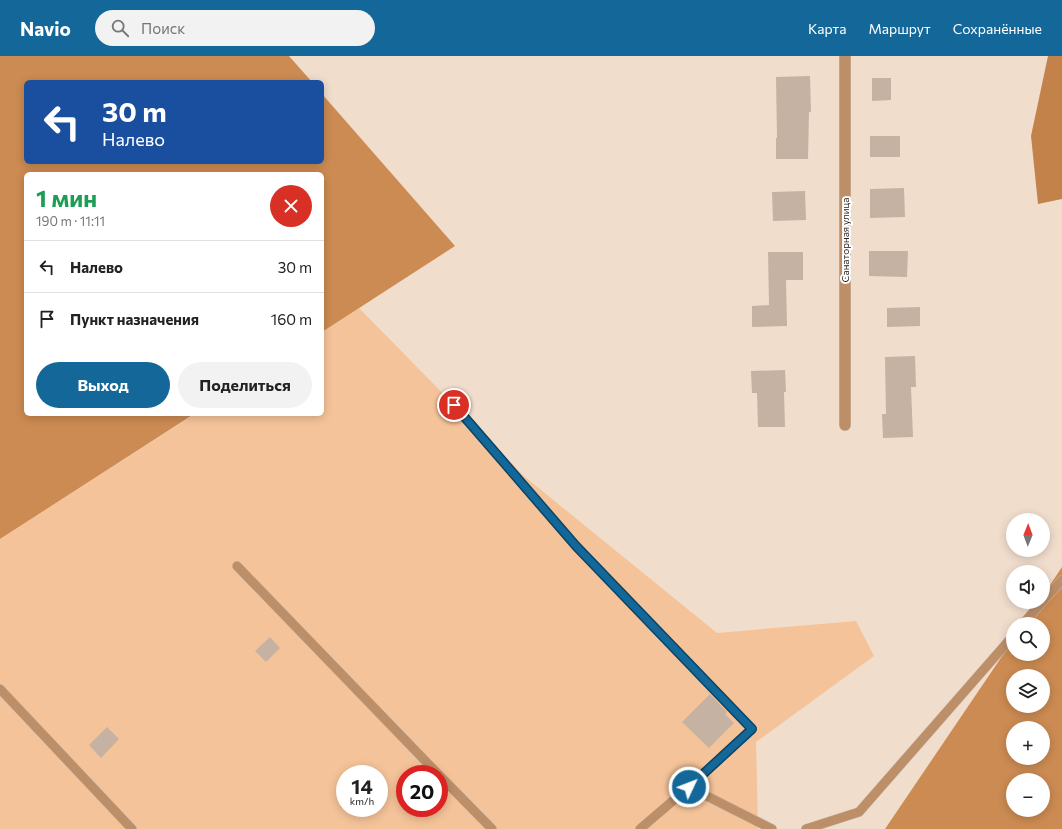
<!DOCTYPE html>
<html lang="ru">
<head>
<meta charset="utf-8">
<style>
	:root { --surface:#fff; --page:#f2f2f2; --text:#222; --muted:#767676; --line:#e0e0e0; --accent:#136899 }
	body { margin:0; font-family:Commissioner,sans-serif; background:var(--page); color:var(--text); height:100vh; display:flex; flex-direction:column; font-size:15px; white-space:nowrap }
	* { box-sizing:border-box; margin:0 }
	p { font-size:13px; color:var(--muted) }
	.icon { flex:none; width:22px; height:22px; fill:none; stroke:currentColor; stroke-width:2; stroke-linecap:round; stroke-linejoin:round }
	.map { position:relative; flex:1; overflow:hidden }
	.details { position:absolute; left:24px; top:116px; width:300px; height:244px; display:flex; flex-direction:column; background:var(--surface); border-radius:6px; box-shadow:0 2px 10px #0003 }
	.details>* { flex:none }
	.hud { position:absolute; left:24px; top:24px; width:300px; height:84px; border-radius:6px; box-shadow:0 2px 10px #0003; background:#1a4fa0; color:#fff; overflow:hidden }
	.needle { width:26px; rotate:1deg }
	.fabs { position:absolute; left:1006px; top:457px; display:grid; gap:8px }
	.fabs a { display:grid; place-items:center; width:44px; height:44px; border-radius:50%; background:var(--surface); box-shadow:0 2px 10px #0003; font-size:20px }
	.speed { position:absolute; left:336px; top:709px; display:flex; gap:8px; font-size:20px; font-weight:700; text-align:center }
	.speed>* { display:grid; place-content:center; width:52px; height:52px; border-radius:50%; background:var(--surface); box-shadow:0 2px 10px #0003; line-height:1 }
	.speed small { font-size:10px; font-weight:400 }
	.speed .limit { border:6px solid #d22; background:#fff; color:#111 }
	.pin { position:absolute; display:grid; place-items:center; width:34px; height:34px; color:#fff; margin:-17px; border:2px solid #fff; border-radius:50%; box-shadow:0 1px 4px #0007 }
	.me { position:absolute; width:44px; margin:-22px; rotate:47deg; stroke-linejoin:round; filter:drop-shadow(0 0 3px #0008) }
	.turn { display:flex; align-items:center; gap:14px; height:84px; padding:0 12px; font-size:18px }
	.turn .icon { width:52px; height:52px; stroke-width:2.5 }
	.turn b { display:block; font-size:28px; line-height:34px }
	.round { display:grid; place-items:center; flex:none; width:42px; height:42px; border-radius:21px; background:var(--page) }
	.head { display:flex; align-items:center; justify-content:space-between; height:68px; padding:0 12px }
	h1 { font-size:24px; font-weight:700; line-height:30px; color:#1e9e55 }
	.primary-button { display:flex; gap:8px; margin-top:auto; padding:8px 12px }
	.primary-button a { flex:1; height:46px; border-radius:24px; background:var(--accent); color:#fff; font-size:16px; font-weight:700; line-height:46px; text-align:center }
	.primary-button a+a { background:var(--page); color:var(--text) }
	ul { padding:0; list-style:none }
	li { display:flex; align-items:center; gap:12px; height:52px; padding:0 12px; border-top:1px solid var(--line) }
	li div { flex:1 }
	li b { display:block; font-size:15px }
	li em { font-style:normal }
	header { display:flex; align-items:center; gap:24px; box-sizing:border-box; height:56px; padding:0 20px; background:var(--accent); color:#fff }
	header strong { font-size:19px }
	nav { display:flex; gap:22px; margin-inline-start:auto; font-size:14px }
	.search { width:280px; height:36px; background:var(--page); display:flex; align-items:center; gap:10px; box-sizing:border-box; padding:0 14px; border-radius:22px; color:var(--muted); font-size:15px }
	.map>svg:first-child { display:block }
	.green { fill:#f5c399; fill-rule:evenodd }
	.forest { fill:#cc8b52; fill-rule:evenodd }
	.water { fill:#c38249 }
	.building { fill:#c6b2a2 }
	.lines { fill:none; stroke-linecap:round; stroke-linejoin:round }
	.service-casing { stroke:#ccbaab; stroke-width:10 }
	.minor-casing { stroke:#ccbaab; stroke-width:12 }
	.service { stroke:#bc8f69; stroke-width:9 }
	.minor { stroke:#bc8f69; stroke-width:11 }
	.route-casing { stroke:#0c4463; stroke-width:10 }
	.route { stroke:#136899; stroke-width:7 }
	.labels { text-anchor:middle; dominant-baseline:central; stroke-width:4; stroke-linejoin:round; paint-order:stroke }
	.street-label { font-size:10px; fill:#251d17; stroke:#fff }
</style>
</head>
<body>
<header>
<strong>Navio</strong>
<div class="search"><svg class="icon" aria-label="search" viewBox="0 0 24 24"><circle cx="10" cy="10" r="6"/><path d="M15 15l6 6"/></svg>Поиск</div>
<nav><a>Карта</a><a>Маршрут</a><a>Сохранённые</a></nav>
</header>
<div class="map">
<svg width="1062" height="773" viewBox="0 0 1062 773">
	<rect width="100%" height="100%" fill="#f1ddcc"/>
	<path class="green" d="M 359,252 L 525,421 L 717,577 L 856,565 L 874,600 L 756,686 L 758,773 L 0,773 L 0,483 L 195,358 L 322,358 L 322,276 ZM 345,718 L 379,718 L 379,752 L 345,752 ZM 405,718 L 439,718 L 439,752 L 405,752 Z"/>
	<g class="forest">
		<polygon points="0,0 289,0 312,26 26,26 26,106 322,106 322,38 455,190 322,276 322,118 26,118 26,358 194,358 0,483"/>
		<path d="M 1062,511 L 1062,773 L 885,773 L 1013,584 L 1013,598 L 1043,598 L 1043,568 L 1024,568 ZM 1013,620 L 1043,620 L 1043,650 L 1013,650 ZM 1013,672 L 1043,672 L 1043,702 L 1013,702 ZM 1013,724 L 1043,724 L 1043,754 L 1013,754 Z"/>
	</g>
	<polygon class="water" points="1048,0 1062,0 1062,143 1038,148 1031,80"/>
	<g class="building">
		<polygon points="810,20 811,56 809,56 808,103 776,103 776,82 777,82 776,21"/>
		<polygon points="872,22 891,22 891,44 872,45"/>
		<rect x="870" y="80" width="30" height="21"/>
		<polygon points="904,132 905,161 870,162 870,133"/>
		<polygon points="805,135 806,164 773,165 772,136"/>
		<polygon points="869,195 908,195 907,221 869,220"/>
		<polygon points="768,196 803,196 803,224 786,224 787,270 752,271 752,250 769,249"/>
		<polygon points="920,251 920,270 887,271 887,252"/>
		<polygon points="915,300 916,331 911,331 913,381 883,382 882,358 886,358 885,301"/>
		<polygon points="785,314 786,336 784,336 785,371 758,371 757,337 752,337 751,315"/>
		<polygon points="270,581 280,592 266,606 255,595"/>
		<polygon points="710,638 727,656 725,658 734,667 709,692 682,666"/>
		<polygon points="107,671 119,683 101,702 89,689"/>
	</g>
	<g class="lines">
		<g class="service-casing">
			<g id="service">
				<polyline points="454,349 576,490 752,673 689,731"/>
				<polyline points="237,510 438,718"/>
				<polyline points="1043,545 1062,524"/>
				<polyline points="1023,568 1042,546"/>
				<polyline points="0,633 132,773"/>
				<polyline points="439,719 492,773"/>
				<polyline points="640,773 689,731 772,773"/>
				<polyline points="806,773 859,756 1013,580"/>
			</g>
		</g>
		<g class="minor-casing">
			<polyline id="minor" points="845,0 845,369"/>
		</g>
		<use href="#service" class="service"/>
		<use href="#minor" class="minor"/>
	</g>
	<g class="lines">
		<g class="route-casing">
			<polyline id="route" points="454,349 576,490 752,673 689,731"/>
		</g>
		<use href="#route" class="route"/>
	</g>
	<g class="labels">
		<g class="street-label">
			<text transform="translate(845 184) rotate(-90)">Санаторная улица</text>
		</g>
	</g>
</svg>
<div class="fabs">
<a><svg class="needle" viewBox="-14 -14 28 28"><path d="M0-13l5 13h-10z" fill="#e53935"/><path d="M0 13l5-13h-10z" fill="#767676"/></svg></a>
<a><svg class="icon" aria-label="sound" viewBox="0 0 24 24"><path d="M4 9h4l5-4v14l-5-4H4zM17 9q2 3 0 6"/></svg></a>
<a><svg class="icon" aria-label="search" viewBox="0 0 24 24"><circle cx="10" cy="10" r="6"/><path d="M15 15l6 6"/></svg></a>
<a><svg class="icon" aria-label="layers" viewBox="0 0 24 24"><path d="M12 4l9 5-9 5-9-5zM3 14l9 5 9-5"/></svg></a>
<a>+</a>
<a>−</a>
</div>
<div class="speed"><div>14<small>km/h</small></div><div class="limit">20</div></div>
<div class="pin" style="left:454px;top:349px;background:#d93025"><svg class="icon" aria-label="arrive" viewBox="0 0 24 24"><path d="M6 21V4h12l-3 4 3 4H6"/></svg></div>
<svg class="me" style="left:689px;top:731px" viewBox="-20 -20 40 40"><circle r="17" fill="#136899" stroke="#fff" stroke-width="3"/><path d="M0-11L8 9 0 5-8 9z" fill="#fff"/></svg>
<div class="hud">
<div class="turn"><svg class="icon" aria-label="left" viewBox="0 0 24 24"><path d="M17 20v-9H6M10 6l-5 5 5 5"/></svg><div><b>30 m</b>Налево</div></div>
</div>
<section class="details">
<div class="head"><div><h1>1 мин</h1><p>190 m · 11:11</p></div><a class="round" style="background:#d93025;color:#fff"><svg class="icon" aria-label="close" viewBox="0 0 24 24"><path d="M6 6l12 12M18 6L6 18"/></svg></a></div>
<ul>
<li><svg class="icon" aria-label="left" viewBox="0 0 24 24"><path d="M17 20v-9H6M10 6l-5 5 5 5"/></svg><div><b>Налево</b></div><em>30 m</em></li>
<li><svg class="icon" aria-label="arrive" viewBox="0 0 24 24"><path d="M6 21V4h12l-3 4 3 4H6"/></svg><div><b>Пункт назначения</b></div><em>160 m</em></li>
</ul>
<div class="primary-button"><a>Выход</a><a>Поделиться</a></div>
</section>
</div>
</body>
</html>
